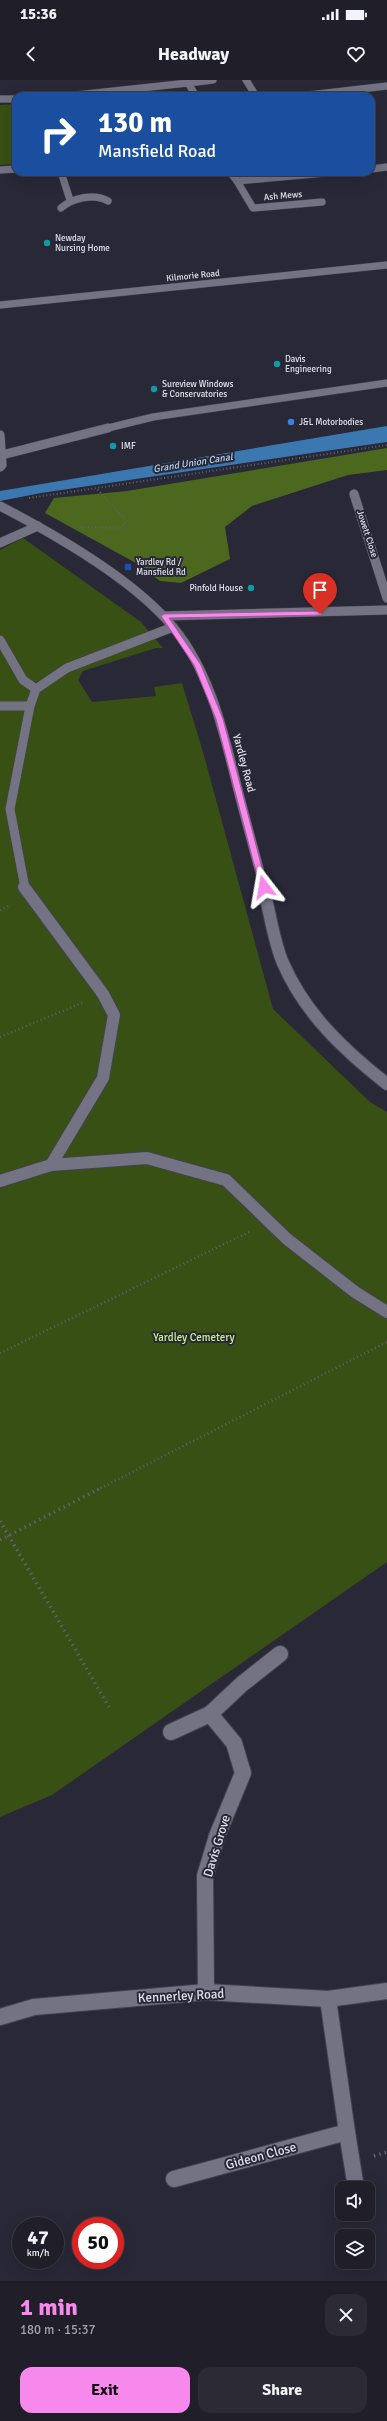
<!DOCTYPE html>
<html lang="en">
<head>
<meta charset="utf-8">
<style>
	:root { --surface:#1f1e29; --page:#2c2b35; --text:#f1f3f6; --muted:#a1a2a8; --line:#3c3c46; --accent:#f788ec }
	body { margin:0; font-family:Signika,sans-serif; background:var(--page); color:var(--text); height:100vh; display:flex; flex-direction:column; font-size:15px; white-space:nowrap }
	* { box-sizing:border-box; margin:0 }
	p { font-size:13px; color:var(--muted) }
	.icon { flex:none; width:22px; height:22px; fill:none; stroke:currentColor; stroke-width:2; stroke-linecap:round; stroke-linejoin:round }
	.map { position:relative; height:2201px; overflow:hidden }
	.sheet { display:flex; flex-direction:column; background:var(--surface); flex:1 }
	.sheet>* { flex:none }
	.guide { position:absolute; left:12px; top:12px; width:363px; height:84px; border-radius:12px; box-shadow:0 4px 16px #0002,0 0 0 1px var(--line); background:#1a4fa0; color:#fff; overflow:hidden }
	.buttons { position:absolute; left:335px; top:2101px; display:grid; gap:8px }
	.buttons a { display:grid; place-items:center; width:40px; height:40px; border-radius:8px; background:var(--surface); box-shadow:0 4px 16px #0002,0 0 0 1px var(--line); font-size:20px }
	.speed { position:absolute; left:12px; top:2137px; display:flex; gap:8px; font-size:20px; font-weight:700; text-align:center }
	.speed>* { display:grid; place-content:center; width:52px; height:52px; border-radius:50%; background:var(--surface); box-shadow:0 4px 16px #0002,0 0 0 1px var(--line); line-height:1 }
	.speed small { font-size:10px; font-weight:400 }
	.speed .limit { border:6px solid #d22; background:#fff; color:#111 }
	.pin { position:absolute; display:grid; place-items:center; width:34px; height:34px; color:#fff; margin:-41px -17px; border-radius:50% 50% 50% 0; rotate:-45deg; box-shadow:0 0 4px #0007 }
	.pin .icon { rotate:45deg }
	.me { position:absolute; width:44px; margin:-22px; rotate:346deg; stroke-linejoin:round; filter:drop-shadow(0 0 3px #0008) }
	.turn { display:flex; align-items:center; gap:14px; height:84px; padding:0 20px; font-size:18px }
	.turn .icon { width:52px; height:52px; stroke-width:2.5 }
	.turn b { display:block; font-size:28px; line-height:34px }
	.round { display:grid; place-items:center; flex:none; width:42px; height:42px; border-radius:12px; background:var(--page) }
	.summary { display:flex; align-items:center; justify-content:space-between; height:68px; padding:0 20px }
	h1 { font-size:24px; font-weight:800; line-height:30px; color:var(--accent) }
	.primary-button { display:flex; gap:8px; margin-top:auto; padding:8px 20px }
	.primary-button a { flex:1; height:46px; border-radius:12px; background:var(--accent); color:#111; font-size:16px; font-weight:800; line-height:46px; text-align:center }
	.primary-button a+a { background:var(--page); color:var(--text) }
	.status { display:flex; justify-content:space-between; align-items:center; height:28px; padding:0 20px; background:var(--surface); direction:ltr }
	.status svg { height:11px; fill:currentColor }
	header { display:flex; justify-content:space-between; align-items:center; height:52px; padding:0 20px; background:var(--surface); font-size:18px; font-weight:800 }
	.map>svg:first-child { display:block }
	.green { fill:#385013 }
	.forest { fill:#4b681e }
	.water { fill:#3b78af }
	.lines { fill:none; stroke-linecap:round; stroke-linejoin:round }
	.lane-far2-casing { stroke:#43434f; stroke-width:8 }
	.lane-far1-casing { stroke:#43434f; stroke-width:10 }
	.lane-casing { stroke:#43434f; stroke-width:14 }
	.street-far2-casing { stroke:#43434f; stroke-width:8 }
	.street-far1-casing { stroke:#43434f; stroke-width:10 }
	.street-casing { stroke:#43434f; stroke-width:18 }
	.secondary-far1-casing { stroke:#43434f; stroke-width:10 }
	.secondary-casing { stroke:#43434f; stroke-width:14 }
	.path-far2 { stroke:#61606e; stroke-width:2; stroke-dasharray:1 2.5; stroke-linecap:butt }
	.path-far1 { stroke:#61606e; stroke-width:2.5; stroke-dasharray:1 3; stroke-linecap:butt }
	.path { stroke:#61606e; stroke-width:3.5; stroke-dasharray:1.5 4; stroke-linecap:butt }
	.lane-far2 { stroke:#747384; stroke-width:7 }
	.lane-far1 { stroke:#747384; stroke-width:9 }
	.lane { stroke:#747384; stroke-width:12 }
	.street-far2 { stroke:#747384; stroke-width:7 }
	.street-far1 { stroke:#747384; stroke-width:9 }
	.street { stroke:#747384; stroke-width:16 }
	.secondary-far1 { stroke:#747384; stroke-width:9 }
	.secondary { stroke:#747384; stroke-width:12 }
	.route { fill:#f788ec; stroke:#a15899 }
	.culture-dot { fill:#0f9aa8; stroke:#292837; stroke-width:1.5 }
	.shop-dot { fill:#3f7fe0; stroke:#292837; stroke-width:1.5 }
	.transit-dot { fill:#1a4fb4; stroke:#292837; stroke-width:1.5 }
	.labels { text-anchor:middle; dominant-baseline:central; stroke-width:4; stroke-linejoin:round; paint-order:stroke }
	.far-street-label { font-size:9px; fill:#e0e0ea; stroke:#292837 }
	.far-poi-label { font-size:9px; fill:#e0e0ea; stroke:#292837; text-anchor:start }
	.far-water-label { font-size:10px; font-style:italic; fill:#b3d3f1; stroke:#292837 }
	.street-label { font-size:11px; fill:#e0e0ea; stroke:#292837 }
	.park-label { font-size:11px; fill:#c6f38e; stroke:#292837 }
	.near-street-label { font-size:13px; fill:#e0e0ea; stroke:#292837 }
</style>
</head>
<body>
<div class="status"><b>15:36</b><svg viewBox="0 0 49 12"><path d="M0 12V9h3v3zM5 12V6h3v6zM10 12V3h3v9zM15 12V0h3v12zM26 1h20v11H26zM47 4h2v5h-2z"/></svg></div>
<header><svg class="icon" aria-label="back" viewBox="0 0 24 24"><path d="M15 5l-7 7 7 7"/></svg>Headway<svg class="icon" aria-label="heart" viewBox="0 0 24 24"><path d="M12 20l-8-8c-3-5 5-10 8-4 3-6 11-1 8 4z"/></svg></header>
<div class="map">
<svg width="387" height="2201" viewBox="0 0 387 2201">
	<rect width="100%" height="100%" fill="#292837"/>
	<g class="green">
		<polygon points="16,24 16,84 0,85 0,25"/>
		<polygon points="23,458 141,542 163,568 156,568 83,591 78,600 92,622 156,616 154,607 182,603 203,672 273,929 370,1022 387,1032 387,1482 52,1715 0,1737 0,470"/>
	</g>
	<polygon class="forest" points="387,368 387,390 348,395 252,426 225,447 230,479 181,503 160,501 134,482 45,433 54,418 127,411"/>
	<polygon class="water" points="387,346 387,362 41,413 0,421 0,411"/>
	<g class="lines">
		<g class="lane-far2-casing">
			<polyline id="lane-far2" points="104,349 153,337 387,303"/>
		</g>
		<g class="lane-far1-casing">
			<g id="lane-far1">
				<polyline points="2,375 108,348"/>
				<polyline points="0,463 38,446"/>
				<polyline points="0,560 23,600 36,609"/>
				<polyline points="0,626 30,626"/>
				<polyline points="25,808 10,729 30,626 36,609 67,588 173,547"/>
			</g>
		</g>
		<g class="lane-casing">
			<g id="lane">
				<polyline points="24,807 103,914 114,935 103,998 51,1085"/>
				<polyline points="0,1101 51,1085 147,1078 226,1100 287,1159 355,1212 387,1232"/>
			</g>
		</g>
		<g class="street-far2-casing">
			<g id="street-far2">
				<polyline points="246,0 256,16"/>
				<polyline points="67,16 188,3"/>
				<polyline points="196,16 188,3 213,0"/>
				<polyline points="300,16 387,6"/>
				<polyline points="0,19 16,19"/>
				<polyline points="371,89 387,87"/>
				<polyline points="0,90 16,89"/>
				<polyline points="61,92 70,120"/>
				<polyline points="230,92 237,101 336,92"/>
				<polyline points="237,101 253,128 322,122"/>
				<path d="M 61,128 C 72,118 94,113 108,121"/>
				<polyline points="0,225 387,185"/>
			</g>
		</g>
		<g class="street-far1-casing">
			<g id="street-far1">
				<polyline points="0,355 2,385 0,387"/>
				<polyline points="354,414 387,518"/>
				<polyline points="164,536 387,530"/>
			</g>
		</g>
		<g class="street-casing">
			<g id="street">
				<polyline points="171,1652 210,1634"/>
				<polyline points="206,1912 205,1796 217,1756 243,1693 234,1663 210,1634 242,1604 280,1574"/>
				<polyline points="0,1937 34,1927 206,1912 328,1919 387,1911"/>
				<polyline points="347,2052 356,2108"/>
				<polyline points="174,2099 347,2052 328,1919"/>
			</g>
		</g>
		<g class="secondary-far1-casing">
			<path id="secondary-far1" d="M 0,426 C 54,454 134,500 173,547 C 209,590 223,649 236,702 C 245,738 255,773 264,808"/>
		</g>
		<g class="secondary-casing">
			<path id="secondary" d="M 263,807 C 270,831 273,860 283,883 C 305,934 345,971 387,1004"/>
		</g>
		<g class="path-far2">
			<polyline points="29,418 387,365"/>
			<polyline points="81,447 120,448 127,441 96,408"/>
		</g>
		<g class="path-far1">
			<polyline points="0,830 11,825"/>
			<polyline points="0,957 82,923"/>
			<polyline points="0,1273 249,1152"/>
			<polyline points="97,1410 387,1262"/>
		</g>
		<g class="path">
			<polyline points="0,1441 109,1627"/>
			<polyline points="0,1460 99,1409"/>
			<polyline points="374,2076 387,2072"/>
		</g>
		<use href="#lane-far2" class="lane-far2"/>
		<use href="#lane-far1" class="lane-far1"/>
		<use href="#lane" class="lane"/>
		<use href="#street-far2" class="street-far2"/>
		<use href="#street-far1" class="street-far1"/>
		<use href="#street" class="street"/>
		<use href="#secondary-far1" class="secondary-far1"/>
		<use href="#secondary" class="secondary"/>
	</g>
	<polygon class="route" points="320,531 322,535 169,538 201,585 223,639 267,807 264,809 260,807 216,639 194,585 161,536 164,534"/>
	<g class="culture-dot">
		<circle cx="47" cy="163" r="4"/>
		<circle cx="277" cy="284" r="4"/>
		<circle cx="154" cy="309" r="4"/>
		<circle cx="113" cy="366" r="4"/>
		<circle cx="251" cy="508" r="4"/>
	</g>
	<circle class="shop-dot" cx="291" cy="342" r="4"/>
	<rect class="transit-dot" x="124" y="483" width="8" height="8" rx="2"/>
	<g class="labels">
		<g class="far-street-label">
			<text transform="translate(283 116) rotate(-5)">Ash Mews</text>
			<text transform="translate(193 196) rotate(-6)">Kilmorie Road</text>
			<text transform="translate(367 454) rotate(72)">Jowett Close</text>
		</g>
		<g class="far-poi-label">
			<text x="55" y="158">Newday<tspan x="55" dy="10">Nursing Home</tspan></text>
			<text x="285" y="279">Davis<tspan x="285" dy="10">Engineering</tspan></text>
			<text x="162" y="304">Sureview Windows<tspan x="162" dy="10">&amp; Conservatories</tspan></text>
			<text x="299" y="342">J&amp;L Motorbodies</text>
			<text x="121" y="366">IMF</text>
			<text x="136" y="482">Yardley Rd /<tspan x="136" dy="10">Mansfield Rd</tspan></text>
			<text x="243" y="508" text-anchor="end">Pinfold House</text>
		</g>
		<g class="far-water-label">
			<text transform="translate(193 383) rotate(-9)">Grand Union Canal</text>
		</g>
		<g class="street-label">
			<text transform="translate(244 683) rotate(75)">Yardley Road</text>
		</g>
		<g class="park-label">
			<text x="194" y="1257">Yardley Cemetery</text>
		</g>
		<g class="near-street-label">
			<text transform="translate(217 1766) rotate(-73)">Davis Grove</text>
			<text transform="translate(181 1916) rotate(-3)">Kennerley Road</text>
			<text transform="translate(261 2076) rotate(-15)">Gideon Close</text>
		</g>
	</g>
</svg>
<div class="buttons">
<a><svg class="icon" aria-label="sound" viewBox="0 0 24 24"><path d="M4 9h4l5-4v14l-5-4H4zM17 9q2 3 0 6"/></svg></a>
<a><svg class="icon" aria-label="layers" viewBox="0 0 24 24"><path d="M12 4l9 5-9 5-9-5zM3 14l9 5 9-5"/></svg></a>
</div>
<div class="speed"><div>47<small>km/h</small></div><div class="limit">50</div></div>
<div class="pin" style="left:320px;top:534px;background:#d93025"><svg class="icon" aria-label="arrive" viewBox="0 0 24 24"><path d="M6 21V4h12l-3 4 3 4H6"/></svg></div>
<svg class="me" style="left:264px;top:807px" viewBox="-20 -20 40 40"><path d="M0-17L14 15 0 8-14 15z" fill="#f788ec" stroke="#fff" stroke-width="4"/></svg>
<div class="guide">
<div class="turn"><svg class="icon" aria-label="right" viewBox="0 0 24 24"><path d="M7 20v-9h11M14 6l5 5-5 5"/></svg><div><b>130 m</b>Mansfield Road</div></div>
</div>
</div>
<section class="sheet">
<div class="summary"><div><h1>1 min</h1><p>180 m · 15:37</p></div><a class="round"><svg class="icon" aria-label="close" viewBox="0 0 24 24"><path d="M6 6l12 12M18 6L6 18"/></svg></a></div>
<div class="primary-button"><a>Exit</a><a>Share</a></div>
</section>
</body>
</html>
